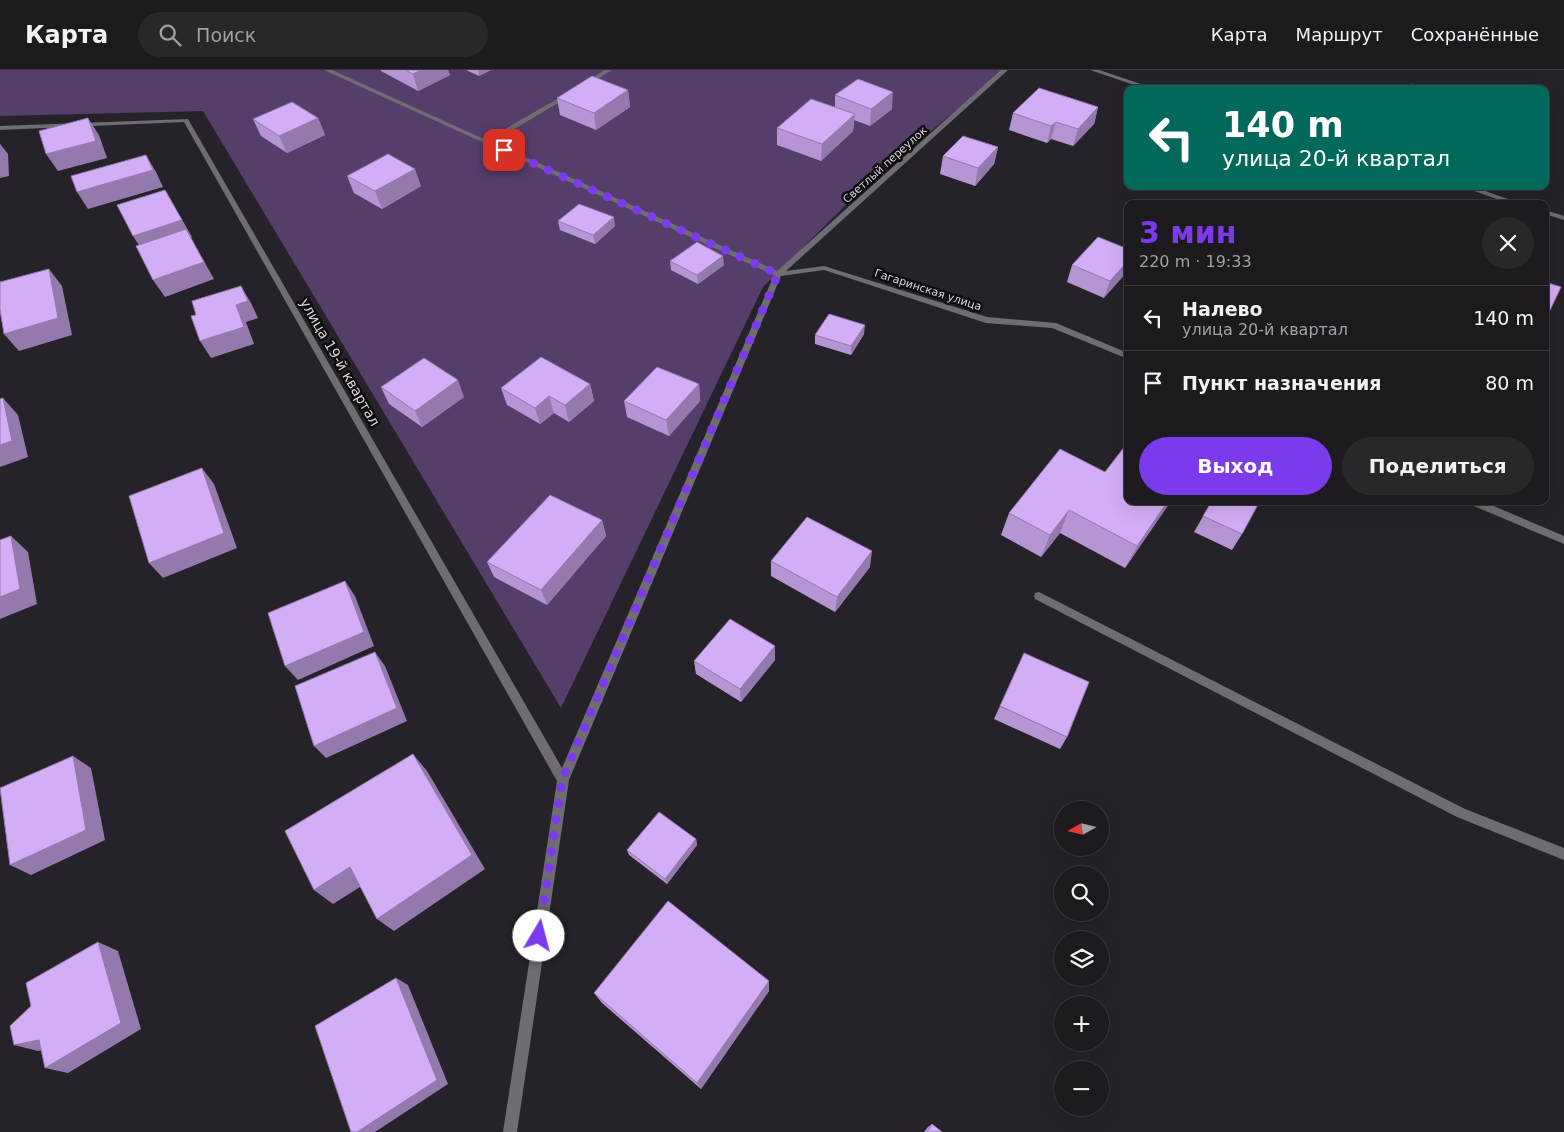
<!DOCTYPE html>
<html lang="ru">
<head>
<meta charset="utf-8">
<style>
	:root { --surface:#1c1a1f; --page:#29272c; --text:#f1f3f6; --muted:#a0a1a4; --line:#3a383d; --accent:#7c3aed }
	body { margin:0; font-family:"DejaVu Sans",sans-serif; background:var(--page); color:var(--text); height:100vh; display:flex; flex-direction:column; font-size:19px; white-space:nowrap }
	* { box-sizing:border-box; margin:0 }
	p { font-size:16px; color:var(--muted) }
	.icon { flex:none; width:28px; height:28px; fill:none; stroke:currentColor; stroke-width:2; stroke-linecap:round; stroke-linejoin:round }
	.map { position:relative; flex:1; overflow:hidden }
	.drawer { position:absolute; left:1124px; top:130px; width:425px; height:305px; display:flex; flex-direction:column; background:var(--surface); border-radius:10px; box-shadow:0 5px 20px #0002,0 0 0 1px var(--line) }
	.drawer>* { flex:none }
	.top-card { position:absolute; left:1124px; top:15px; width:425px; height:105px; border-radius:10px; box-shadow:0 5px 20px #0002,0 0 0 1px var(--line); background:#00695c; color:#fff; overflow:hidden }
	.needle { width:32px; rotate:262deg }
	.fabs { position:absolute; left:1054px; top:731px; display:grid; gap:10px }
	.fabs a { display:grid; place-items:center; width:55px; height:55px; border-radius:50%; background:var(--surface); box-shadow:0 5px 20px #0002,0 0 0 1px var(--line); font-size:25px }
	.pin { position:absolute; display:grid; place-items:center; width:42px; height:42px; color:#fff; margin:-21px; border-radius:10px; box-shadow:0 2px 8px #0006 }
	.me { position:absolute; width:55px; margin:-28px; rotate:8deg; stroke-linejoin:round; filter:drop-shadow(0 0 4px #0008) }
	.turn { display:flex; align-items:center; gap:18px; height:105px; padding:0 15px; font-size:22px }
	.turn .icon { width:65px; height:65px; stroke-width:2.5 }
	.turn b { display:block; font-size:35px; line-height:42px }
	.round { display:grid; place-items:center; flex:none; width:52px; height:52px; border-radius:26px; background:var(--page) }
	.headline { display:flex; align-items:center; justify-content:space-between; height:85px; padding:0 15px }
	h1 { font-size:30px; font-weight:700; line-height:38px; color:var(--accent) }
	.primary-button { display:flex; gap:10px; margin-top:auto; padding:10px 15px }
	.primary-button a { flex:1; height:58px; border-radius:30px; background:var(--accent); color:#fff; font-size:20px; font-weight:700; line-height:58px; text-align:center }
	.primary-button a+a { background:var(--page); color:var(--text) }
	ul { padding:0; list-style:none }
	li { display:flex; align-items:center; gap:15px; height:65px; padding:0 15px; border-top:1px solid var(--line) }
	li div { flex:1 }
	li b { display:block; font-size:19px }
	li em { font-style:normal }
	header { display:flex; align-items:center; gap:30px; box-sizing:border-box; height:70px; padding:0 25px; background:var(--surface); border-bottom:1px solid var(--line) }
	header strong { font-size:24px }
	nav { display:flex; gap:28px; margin-inline-start:auto; font-size:18px }
	.search { width:350px; height:45px; background:var(--page); display:flex; align-items:center; gap:12px; box-sizing:border-box; padding:0 18px; border-radius:28px; color:var(--muted); font-size:19px }
	.map>svg:first-child { display:block }
	.green { fill:#563e6b }
	.lines { fill:none; stroke-linecap:round; stroke-linejoin:round }
	.street { fill:#6f6d71; fill-rule:evenodd }
	.wall { fill:#b595d4 }
	.shaded-wall { fill:#9479ac }
	.building { fill:#d3adf6; stroke:#9479ac }
	.route { stroke:#7c3aed; stroke-width:9; stroke-dasharray:0 16.2 }
	.labels { text-anchor:middle; dominant-baseline:central; stroke-width:5; stroke-linejoin:round; paint-order:stroke }
	.far-street-label { font-size:11px; fill:#d7d4d9; stroke:#0e0c0f }
	.street-label { font-size:14px; fill:#d7d4d9; stroke:#0e0c0f }
</style>
</head>
<body>
<header>
<strong>Карта</strong>
<div class="search"><svg class="icon" aria-label="search" viewBox="0 0 24 24"><circle cx="10" cy="10" r="6"/><path d="M15 15l6 6"/></svg>Поиск</div>
<nav><a>Карта</a><a>Маршрут</a><a>Сохранённые</a></nav>
</header>
<div class="map">
<svg width="1564" height="1062" viewBox="0 0 1564 1062">
	<rect width="100%" height="100%" fill="#262229"/>
	<polygon class="green" points="0,0 1005,0 868,113 763,217 561,638 203,41 0,46"/>
	<g class="lines">
		<g class="street">
			<polygon points="324,0 332,0 486,70 566,24 570,24 570,26 492,72 777,201 1001,0 1008,0 786,201 824,196 987,247 1056,253 1128,283 1128,289 1052,258 986,253 824,200 781,206 569,710 517,1062 503,1062 557,711 184,52 0,60 0,56 188,49 562,698 774,205"/>
			<polygon points="605,0 612,0 586,16 581,15"/>
			<polygon points="1090,0 1099,0 1156,19 1146,19"/>
			<polygon points="1460,116 1471,116 1522,134 1511,134"/>
			<polygon points="1545,140 1564,146 1564,150 1545,144"/>
			<polygon points="1468,431 1482,431 1564,466 1564,474 1469,434"/>
			<polygon points="1039,522 1465,739 1564,778 1564,790 1457,747 1035,529 1034,526 1035,523"/>
		</g>
	</g>
	<g class="wall">
		<polygon points="381,0 448,0 450,5 418,21 381,1"/>
		<polygon points="466,0 491,0 479,6"/>
		<polygon points="628,20 630,37 596,60 560,45 557,28"/>
		<polygon points="835,25 892,39 870,56 854,50 853,61 821,91 777,75 777,58 835,37"/>
		<polygon points="1098,37 1094,54 1073,76 1051,69 1047,73 1009,60 1013,43"/>
		<polygon points="318,48 325,65 287,83 261,66 253,49"/>
		<polygon points="998,77 994,94 975,116 940,104 943,86"/>
		<polygon points="347,106 421,116 382,139 354,123"/>
		<polygon points="558,151 615,156 595,174 560,160"/>
		<polygon points="1128,179 1104,228 1067,212 1072,195"/>
		<polygon points="670,191 724,195 698,214 671,200"/>
		<polygon points="864,264 851,285 815,274 815,265"/>
		<polygon points="590,314 594,331 569,352 554,343 540,354 507,335 501,318"/>
		<polygon points="699,314 700,331 669,366 627,347 624,331"/>
		<polygon points="381,317 464,327 422,357 389,334"/>
		<polygon points="1128,431 1171,431 1125,498 1060,463 1041,487 1001,465 1009,443"/>
		<polygon points="1212,431 1242,464 1232,480 1194,462"/>
		<polygon points="602,450 606,466 547,535 494,507 487,492"/>
		<polygon points="771,491 870,497 835,542 771,506"/>
		<polygon points="775,590 741,632 696,604 694,591"/>
		<polygon points="1000,636 1067,667 1060,679 994,649"/>
		<polygon points="696,769 697,775 667,814 629,785 627,780"/>
		<polygon points="769,911 769,921 701,1019 602,933 594,923"/>
		<polygon points="932,1054 942,1062 924,1062 928,1057"/>
	</g>
	<g class="shaded-wall">
		<polygon points="421,0 448,0 450,5 418,21 413,4"/>
		<polygon points="478,0 491,0 479,6"/>
		<polygon points="628,20 630,37 596,60 594,43"/>
		<polygon points="893,22 892,39 870,56 871,39"/>
		<polygon points="1098,37 1094,54 1073,76 1078,59"/>
		<polygon points="855,44 853,61 821,91 822,74"/>
		<polygon points="88,48 99,65 107,88 58,101 46,84"/>
		<polygon points="318,48 325,65 287,83 279,66"/>
		<polygon points="1056,52 1051,69 1047,73 1051,56"/>
		<polygon points="0,74 8,84 9,106 0,108"/>
		<polygon points="998,77 994,94 975,116 978,98"/>
		<polygon points="146,85 156,102 163,117 88,139 77,122"/>
		<polygon points="415,99 421,116 382,139 375,121"/>
		<polygon points="165,120 192,167 191,168 214,209 165,227 153,210 144,183 133,166"/>
		<polygon points="614,147 615,156 595,174 593,165"/>
		<polygon points="723,186 724,195 698,214 697,205"/>
		<polygon points="1128,191 1128,201 1104,228 1110,211"/>
		<polygon points="49,199 62,216 72,265 19,281 4,264"/>
		<polygon points="241,216 251,233 258,248 246,252 254,274 211,288 200,271 236,235"/>
		<polygon points="865,255 864,264 851,285 851,276"/>
		<polygon points="458,310 464,327 422,357 415,341"/>
		<polygon points="590,314 594,331 569,352 565,335"/>
		<polygon points="699,314 700,331 669,366 666,350"/>
		<polygon points="549,326 554,343 540,354 535,338"/>
		<polygon points="3,328 18,345 28,387 0,397 0,375"/>
		<polygon points="202,398 214,414 237,478 163,508 149,493"/>
		<polygon points="1168,431 1171,431 1125,498 1137,476"/>
		<polygon points="1069,440 1060,463 1041,487 1050,465"/>
		<polygon points="602,450 606,466 547,535 541,520"/>
		<polygon points="11,466 28,482 37,534 0,549 0,527"/>
		<polygon points="872,481 870,497 835,542 837,527"/>
		<polygon points="345,511 355,526 374,576 298,610 285,596"/>
		<polygon points="775,576 775,590 741,632 740,619"/>
		<polygon points="375,582 385,596 407,651 326,688 314,676"/>
		<polygon points="413,684 427,701 485,799 394,861 377,849"/>
		<polygon points="73,686 91,698 105,770 31,805 10,795"/>
		<polygon points="696,769 697,775 667,814 665,809"/>
		<polygon points="350,797 368,812 333,834 314,820"/>
		<polygon points="98,872 118,881 141,959 68,1003 45,998"/>
		<polygon points="396,908 408,915 448,1014 375,1062 357,1062"/>
		<polygon points="769,911 769,921 701,1019 697,1013"/>
		<polygon points="39,970 62,976 38,981 14,975"/>
	</g>
	<g class="building">
		<polygon points="405,0 421,0 413,4"/>
		<polygon points="592,6 628,20 594,43 557,28"/>
		<polygon points="858,9 893,22 871,39 835,25"/>
		<polygon points="1412,14 1429,19 1409,19"/>
		<polygon points="1039,18 1098,37 1078,59 1056,52 1051,56 1013,43"/>
		<polygon points="811,29 855,44 822,74 777,58"/>
		<polygon points="292,32 318,48 279,66 253,49"/>
		<polygon points="88,48 96,71 46,84 39,61"/>
		<polygon points="963,66 998,77 978,98 943,86"/>
		<polygon points="388,84 415,99 375,121 347,106"/>
		<polygon points="146,85 153,100 77,122 71,106"/>
		<polygon points="165,120 182,150 133,166 117,135"/>
		<polygon points="579,134 614,147 593,165 558,151"/>
		<polygon points="186,159 204,192 153,210 136,176"/>
		<polygon points="1098,167 1128,179 1128,191 1110,211 1072,195"/>
		<polygon points="697,172 723,186 697,205 670,191"/>
		<polygon points="49,199 58,248 4,264 0,240 0,212"/>
		<polygon points="1545,212 1561,217 1545,251"/>
		<polygon points="241,216 248,231 236,235 244,257 200,271 191,246 196,245 192,231"/>
		<polygon points="829,244 865,255 851,276 815,265"/>
		<polygon points="541,287 590,314 565,335 549,326 535,338 501,318"/>
		<polygon points="424,288 458,310 415,341 381,317"/>
		<polygon points="657,297 699,314 666,350 624,331"/>
		<polygon points="3,328 12,371 0,375 0,329"/>
		<polygon points="1125,376 1128,377 1128,431 1168,431 1137,476 1069,440 1050,465 1009,443 1060,379 1105,402"/>
		<polygon points="202,398 224,463 149,493 129,426"/>
		<polygon points="550,425 602,450 541,520 487,492"/>
		<polygon points="1212,431 1260,431 1242,464 1203,446"/>
		<polygon points="807,447 872,481 837,527 771,491"/>
		<polygon points="11,466 20,519 0,527 0,470"/>
		<polygon points="345,511 364,562 285,596 268,543"/>
		<polygon points="730,549 775,576 740,619 694,591"/>
		<polygon points="375,582 397,638 314,676 295,616"/>
		<polygon points="1024,583 1089,612 1067,667 1000,636"/>
		<polygon points="413,684 472,785 377,849 350,797 314,820 285,761"/>
		<polygon points="73,686 86,760 10,795 0,718"/>
		<polygon points="659,742 696,769 665,809 627,780"/>
		<polygon points="668,831 769,911 697,1013 594,923"/>
		<polygon points="98,872 121,953 45,998 39,970 14,975 10,956 31,936 26,913"/>
		<polygon points="396,908 437,1010 357,1062 351,1062 315,956"/>
		<polygon points="932,1054 942,1062 927,1062"/>
	</g>
	<g class="lines">
		<polyline class="route" points="504,80 778,204 562,710 539,866"/>
	</g>
	<g class="labels">
		<g class="far-street-label">
			<text transform="translate(885 95) rotate(-42)">Светлый переулок</text>
			<text transform="translate(928 220) rotate(18)">Гагаринская улица</text>
		</g>
		<g class="street-label">
			<text transform="translate(340 292) rotate(60)">улица 19-й квартал</text>
		</g>
	</g>
</svg>
<div class="fabs">
<a><svg class="needle" viewBox="-14 -14 28 28"><path d="M0-13l5 13h-10z" fill="#e53935"/><path d="M0 13l5-13h-10z" fill="#a0a1a4"/></svg></a>
<a><svg class="icon" aria-label="search" viewBox="0 0 24 24"><circle cx="10" cy="10" r="6"/><path d="M15 15l6 6"/></svg></a>
<a><svg class="icon" aria-label="layers" viewBox="0 0 24 24"><path d="M12 4l9 5-9 5-9-5zM3 14l9 5 9-5"/></svg></a>
<a>+</a>
<a>−</a>
</div>
<div class="pin" style="left:504px;top:80px;background:#d93025"><svg class="icon" aria-label="arrive" viewBox="0 0 24 24"><path d="M6 21V4h12l-3 4 3 4H6"/></svg></div>
<svg class="me" style="left:539px;top:866px" viewBox="-20 -20 40 40"><circle r="19" fill="#fff"/><path d="M0-13L10 11 0 6-10 11z" fill="#7c3aed"/></svg>
<div class="top-card">
<div class="turn"><svg class="icon" aria-label="left" viewBox="0 0 24 24"><path d="M17 20v-9H6M10 6l-5 5 5 5"/></svg><div><b>140 m</b>улица 20-й квартал</div></div>
</div>
<section class="drawer">
<div class="headline"><div><h1>3 мин</h1><p>220 m · 19:33</p></div><a class="round"><svg class="icon" aria-label="close" viewBox="0 0 24 24"><path d="M6 6l12 12M18 6L6 18"/></svg></a></div>
<ul>
<li><svg class="icon" aria-label="left" viewBox="0 0 24 24"><path d="M17 20v-9H6M10 6l-5 5 5 5"/></svg><div><b>Налево</b><p>улица 20-й квартал</p></div><em>140 m</em></li>
<li><svg class="icon" aria-label="arrive" viewBox="0 0 24 24"><path d="M6 21V4h12l-3 4 3 4H6"/></svg><div><b>Пункт назначения</b></div><em>80 m</em></li>
</ul>
<div class="primary-button"><a>Выход</a><a>Поделиться</a></div>
</section>
</div>
</body>
</html>
